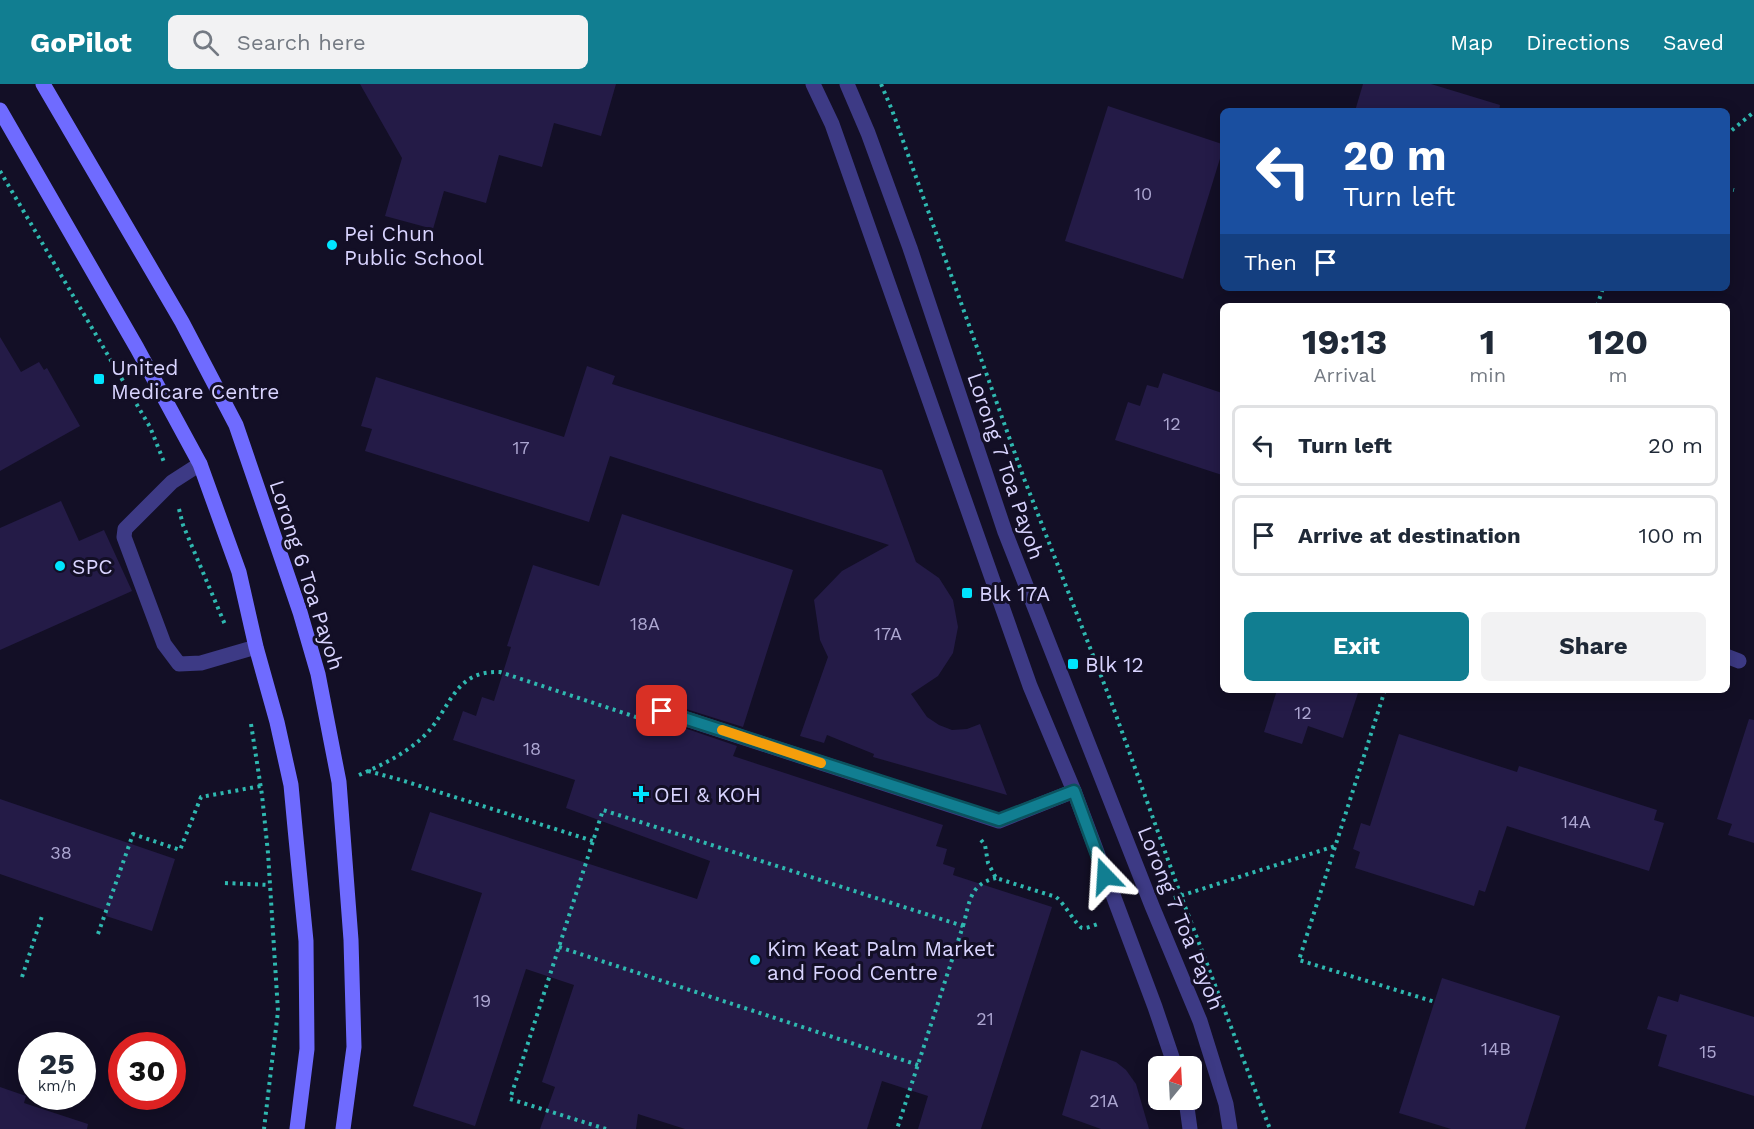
<!DOCTYPE html>
<html lang="en">
<head>
<meta charset="utf-8">
<style>
	:root { --surface:#fff; --page:#f2f2f3; --text:#1f2937; --muted:#747a83; --line:#e0e1e3; --accent:#117e91 }
	body { margin:0; font-family:"Work Sans",sans-serif; background:var(--page); color:var(--text); height:100vh; display:flex; flex-direction:column; font-size:22px; white-space:nowrap }
	* { box-sizing:border-box; margin:0 }
	p { font-size:20px; color:var(--muted) }
	.icon { flex:none; width:33px; height:33px; fill:none; stroke:currentColor; stroke-width:2; stroke-linecap:round; stroke-linejoin:round }
	.map { position:relative; flex:1; overflow:hidden }
	.details { position:absolute; left:1220px; top:219px; width:510px; height:390px; display:flex; flex-direction:column; background:var(--surface); border-radius:9px; box-shadow:0 3px 15px #0003 }
	.details>* { flex:none }
	.top-card { position:absolute; left:1220px; top:24px; width:510px; height:183px; border-radius:9px; box-shadow:0 3px 15px #0003; background:#1a4fa0; color:#fff; overflow:hidden }
	.needle { width:39px; rotate:18deg }
	.buttons { position:absolute; left:1148px; top:972px; display:grid; gap:12px }
	.buttons a { display:grid; place-items:center; width:54px; height:54px; border-radius:9px; background:var(--surface); box-shadow:0 3px 15px #0003; font-size:30px }
	.speed { position:absolute; left:18px; top:948px; display:flex; gap:12px; font-size:30px; font-weight:700; text-align:center }
	.speed>* { display:grid; place-content:center; width:78px; height:78px; border-radius:50%; background:var(--surface); box-shadow:0 3px 15px #0003; line-height:1 }
	.speed small { font-size:15px; font-weight:400 }
	.speed .limit { border:9px solid #d22; background:#fff; color:#111 }
	.pin { position:absolute; display:grid; place-items:center; width:51px; height:51px; color:#fff; margin:-26px; border-radius:12px; box-shadow:0 3px 9px #0006 }
	.me { position:absolute; width:66px; margin:-33px; rotate:340deg; stroke-linejoin:round; filter:drop-shadow(0 0 4px #0008) }
	.turn { display:flex; align-items:center; gap:21px; height:126px; padding:0 24px; font-size:27px }
	.turn .icon { width:78px; height:78px; stroke-width:2.5 }
	.turn b { display:block; font-size:42px; line-height:51px }
	.then { display:flex; align-items:center; height:57px; padding:0 24px; background:#0003; gap:12px; font-size:22px }
	.eta { display:flex; justify-content:space-evenly; align-items:center; height:102px; text-align:center }
	.eta b { font-size:36px; font-weight:700; line-height:42px }
	.button { display:flex; gap:12px; margin-top:auto; padding:12px 24px }
	.button a { flex:1; height:69px; border-radius:9px; background:var(--accent); color:#fff; font-size:24px; font-weight:700; line-height:69px; text-align:center }
	.button a+a { background:var(--page); color:var(--text) }
	ul { padding:0; list-style:none }
	li { display:flex; align-items:center; gap:18px; height:81px; margin:0 12px 9px; padding:0 12px; border:3px solid var(--line); border-radius:9px }
	li div { flex:1 }
	li b { display:block; font-size:22px }
	li em { font-style:normal }
	header { display:flex; align-items:center; gap:36px; box-sizing:border-box; height:84px; padding:0 30px; background:var(--accent); color:#fff }
	header strong { font-size:28px }
	nav { display:flex; gap:33px; margin-inline-start:auto; font-size:21px }
	.search { width:420px; height:54px; background:var(--page); display:flex; align-items:center; gap:15px; box-sizing:border-box; padding:0 21px; border-radius:9px; color:var(--muted); font-size:22px }
	.map>svg:first-child { display:block }
	.building { fill:#241b47 }
	.lines { fill:none; stroke-linecap:round; stroke-linejoin:round }
	.path { stroke:#2fb8b0; stroke-width:4; stroke-dasharray:3 4.5; stroke-linecap:butt }
	.lane { stroke:#3d3a85; stroke-width:15 }
	.street { stroke:#3d3a85; stroke-width:15 }
	.secondary { stroke:#6f6bff; stroke-width:15 }
	.route-casing { stroke:#0b525e; stroke-width:15 }
	.route { stroke:#117e91; stroke-width:10 }
	.slow { stroke:#f59e0b; stroke-width:10 }
	.poi-dot { fill:#00e5ff; stroke:#130f26; stroke-width:2 }
	.labels { text-anchor:middle; dominant-baseline:central; stroke-width:6; stroke-linejoin:round; paint-order:stroke }
	.number-label { font-size:18px; fill:#aca6d1 }
	.poi-label { font-size:21px; fill:#d9d4ff; stroke:#130f26; text-anchor:start }
	.street-label { font-size:21px; fill:#d9d4ff; stroke:#130f26 }
</style>
</head>
<body>
<header>
<strong>GoPilot</strong>
<div class="search"><svg class="icon" aria-label="search" viewBox="0 0 24 24"><circle cx="10" cy="10" r="6"/><path d="M15 15l6 6"/></svg>Search here</div>
<nav><a>Map</a><a>Directions</a><a>Saved</a></nav>
</header>
<div class="map">
<svg width="1754" height="1045" viewBox="0 0 1754 1045">
	<rect width="100%" height="100%" fill="#130f26"/>
	<g class="building">
		<polygon points="360,0 616,0 601,52 554,39 542,83 499,71 486,119 444,107 433,145 385,132 402,74"/>
		<polygon points="1363,0 1431,0 1500,21 1499,27 1355,27"/>
		<polygon points="1108,22 1222,60 1222,68 1183,195 1065,157"/>
		<polygon points="0,253 21,288 39,278 44,286 47,284 80,342 0,387"/>
		<polygon points="587,282 615,292 612,300 882,386 916,478 939,494 953,516 958,543 953,569 938,592 911,610 927,633 939,641 952,646 967,645 980,640 1007,711 873,673 874,670 827,651 824,659 800,652 828,573 820,556 814,516 842,487 889,461 610,372 589,438 365,367 372,345 361,342 376,293 564,353"/>
		<polygon points="1163,289 1222,309 1222,391 1115,356 1128,318 1140,322 1147,301 1158,304"/>
		<polygon points="61,417 79,457 104,446 132,507 0,566 0,444"/>
		<polygon points="622,430 793,486 743,643 664,618 656,619 653,623 653,630 655,634 737,662 733,672 943,741 936,762 947,765 943,780 955,784 953,791 1052,823 981,1045 918,1045 928,1012 882,997 867,1045 685,1045 638,1030 636,1045 540,1045 555,1003 542,998 574,901 526,885 475,1042 413,1022 482,809 411,786 430,728 697,815 710,777 566,724 575,696 453,656 463,627 476,632 482,613 494,617 511,563 507,562 533,481 599,502"/>
		<polygon points="1277,606 1359,606 1343,654 1308,642 1302,660 1264,648"/>
		<polygon points="1749,635 1754,636 1754,759 1728,751 1732,740 1717,735"/>
		<polygon points="1399,650 1517,688 1519,682 1657,726 1654,736 1664,739 1649,787 1507,742 1485,808 1479,806 1474,822 1355,784 1360,768 1353,765 1361,739 1370,742"/>
		<polygon points="0,715 175,775 152,847 106,832 107,827 0,790"/>
		<polygon points="1442,894 1560,932 1525,1045 1451,1045 1399,1029"/>
		<polygon points="1680,910 1754,933 1754,1012 1658,982 1667,951 1647,945 1658,912 1678,918"/>
		<polygon points="1081,966 1116,978 1126,986 1136,1000 1149,1045 1101,1045 1062,1031"/>
		<polygon points="0,1003 26,1012 24,1019 88,1040 87,1045 0,1045"/>
	</g>
	<g class="lines">
		<g class="path">
			<polyline points="881,0 892,26 1023,392 1112,620 1181,812 1270,1045"/>
			<polyline points="1726,51 1754,28"/>
			<polyline points="0,87 150,343 164,378"/>
			<polyline points="1726,104 1734,106"/>
			<polyline points="1597,222 1603,204"/>
			<polyline points="179,425 183,441 226,543"/>
			<polyline points="1385,606 1299,876 1435,918"/>
			<polyline points="251,640 262,711 268,769 278,927 264,1045"/>
			<polyline points="368,687 401,696 593,757"/>
			<path d="M 359,691 C 382,681 405,670 423,653 C 451,627 452,586 500,588 L 642,635"/>
			<path d="M 981,756 L 985,761 L 988,779 L 996,794 L 1056,813 C 1064,819 1077,842 1082,844 C 1087,845 1096,840 1101,839"/>
			<polyline points="225,799 270,801"/>
			<polyline points="1174,814 1335,762"/>
			<path d="M 963,842 C 970,818 969,800 996,794"/>
			<polyline points="98,850 133,750 180,766 201,713 261,702"/>
			<polyline points="559,863 918,981"/>
			<polyline points="22,893 42,832"/>
			<polyline points="606,1045 510,1015 603,726 963,842 897,1045"/>
		</g>
		<g class="lane">
			<polyline points="200,380 172,398 125,445 124,453 164,560 179,580 201,579 256,563"/>
			<polyline points="1726,572 1739,577"/>
			<polyline points="662,627 999,737 1074,707"/>
		</g>
		<g class="street">
			<polyline points="813,0 832,40 1030,602 1074,707 1155,923 1175,982"/>
			<polyline points="847,0 868,49 910,164 1005,448 1152,822 1200,937 1226,1020 1230,1045"/>
			<polyline points="1186,1016 1190,1045"/>
		</g>
		<g class="secondary">
			<polyline points="43,0 182,238 236,341 300,528 318,590 339,698 351,856 354,963 343,1045"/>
			<polyline points="0,26 137,264 200,380 239,488 256,563 277,638 291,701 295,744 306,857 307,965 297,1045"/>
		</g>
	</g>
	<g class="lines">
		<g class="route-casing">
			<polyline id="route" points="662,627 999,736 1074,707 1105,792"/>
		</g>
		<use href="#route" class="route"/>
		<polyline class="slow" points="722,646 821,679"/>
	</g>
	<g class="poi-dot">
		<circle cx="332" cy="161" r="6"/>
		<rect x="93" y="289" width="12" height="12" rx="3"/>
		<circle cx="60" cy="482" r="6"/>
		<rect x="961" y="503" width="12" height="12" rx="3"/>
		<rect x="1067" y="574" width="12" height="12" rx="3"/>
		<path d="M638 701h6v6h6v6h-6v6h-6v-6h-6v-6h6z"/>
		<circle cx="755" cy="876" r="6"/>
	</g>
	<g class="labels">
		<g class="number-label">
			<text x="1143" y="109">10</text>
			<text x="1172" y="339">12</text>
			<text x="521" y="363">17</text>
			<text x="645" y="539">18A</text>
			<text x="888" y="549">17A</text>
			<text x="1303" y="628">12</text>
			<text x="532" y="664">18</text>
			<text x="1576" y="737">14A</text>
			<text x="61" y="768">38</text>
			<text x="482" y="916">19</text>
			<text x="985" y="934">21</text>
			<text x="1496" y="964">14B</text>
			<text x="1708" y="967">15</text>
			<text x="1104" y="1016">21A</text>
		</g>
		<g class="poi-label">
			<text x="344" y="149">Pei Chun<tspan x="344" dy="24">Public School</tspan></text>
			<text x="111" y="283">United<tspan x="111" dy="24">Medicare Centre</tspan></text>
			<text x="72" y="482">SPC</text>
			<text x="979" y="509">Blk 17A</text>
			<text x="1085" y="580">Blk 12</text>
			<text x="654" y="710">OEI &amp; KOH</text>
			<text x="767" y="864">Kim Keat Palm Market<tspan x="767" dy="24">and Food Centre</tspan></text>
		</g>
		<g class="street-label">
			<text transform="translate(1006 382) rotate(71)">Lorong 7 Toa Payoh</text>
			<text transform="translate(307 491) rotate(72)">Lorong 6 Toa Payoh</text>
			<text transform="translate(1181 834) rotate(68)">Lorong 7 Toa Payoh</text>
		</g>
	</g>
</svg>
<div class="buttons">
<a><svg class="needle" viewBox="-14 -14 28 28"><path d="M0-13l5 13h-10z" fill="#e53935"/><path d="M0 13l5-13h-10z" fill="#747a83"/></svg></a>
</div>
<div class="speed"><div>25<small>km/h</small></div><div class="limit">30</div></div>
<div class="pin" style="left:662px;top:627px;background:#d93025"><svg class="icon" aria-label="arrive" viewBox="0 0 24 24"><path d="M6 21V4h12l-3 4 3 4H6"/></svg></div>
<svg class="me" style="left:1105px;top:792px" viewBox="-20 -20 40 40"><path d="M0-17L14 15 0 8-14 15z" fill="#117e91" stroke="#fff" stroke-width="4"/></svg>
<div class="top-card">
<div class="turn"><svg class="icon" aria-label="left" viewBox="0 0 24 24"><path d="M17 20v-9H6M10 6l-5 5 5 5"/></svg><div><b>20 m</b>Turn left</div></div>
<div class="then">Then<svg class="icon" aria-label="arrive" viewBox="0 0 24 24"><path d="M6 21V4h12l-3 4 3 4H6"/></svg></div>
</div>
<section class="details">
<div class="eta">
<div><b>19:13</b><p>Arrival</p></div>
<div><b>1</b><p>min</p></div>
<div><b>120</b><p>m</p></div>
</div>
<ul>
<li><svg class="icon" aria-label="left" viewBox="0 0 24 24"><path d="M17 20v-9H6M10 6l-5 5 5 5"/></svg><div><b>Turn left</b></div><em>20 m</em></li>
<li><svg class="icon" aria-label="arrive" viewBox="0 0 24 24"><path d="M6 21V4h12l-3 4 3 4H6"/></svg><div><b>Arrive at destination</b></div><em>100 m</em></li>
</ul>
<div class="button"><a>Exit</a><a>Share</a></div>
</section>
</div>
</body>
</html>
